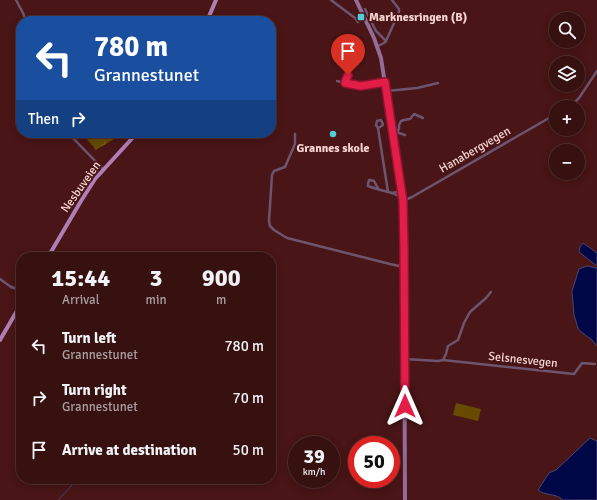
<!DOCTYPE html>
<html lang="en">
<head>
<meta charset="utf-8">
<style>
	:root { --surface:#371010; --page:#3e1919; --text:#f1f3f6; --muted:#aa9d9f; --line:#513030 }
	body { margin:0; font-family:Signika,sans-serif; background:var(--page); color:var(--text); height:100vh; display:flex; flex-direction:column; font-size:15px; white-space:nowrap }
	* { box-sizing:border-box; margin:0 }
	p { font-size:13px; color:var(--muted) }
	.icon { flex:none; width:22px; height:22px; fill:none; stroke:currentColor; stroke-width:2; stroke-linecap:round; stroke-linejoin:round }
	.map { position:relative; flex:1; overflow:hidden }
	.side { position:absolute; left:16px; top:252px; width:260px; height:232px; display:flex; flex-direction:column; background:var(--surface); border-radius:16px; box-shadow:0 2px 10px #0003,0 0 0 1px var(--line) }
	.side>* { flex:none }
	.guide { position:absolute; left:16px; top:16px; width:260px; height:122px; border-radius:16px; box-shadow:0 2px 10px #0003,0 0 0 1px var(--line); background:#1a4fa0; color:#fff; overflow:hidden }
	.controls { position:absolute; left:549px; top:12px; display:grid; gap:8px }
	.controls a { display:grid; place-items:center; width:36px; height:36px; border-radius:50%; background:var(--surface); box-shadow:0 2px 10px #0003,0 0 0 1px var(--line); font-size:20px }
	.speed { position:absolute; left:288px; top:436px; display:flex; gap:8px; font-size:20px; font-weight:700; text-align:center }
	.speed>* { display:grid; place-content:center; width:52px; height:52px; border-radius:50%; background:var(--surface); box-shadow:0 2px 10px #0003,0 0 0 1px var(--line); line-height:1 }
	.speed small { font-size:10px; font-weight:400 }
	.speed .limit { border:6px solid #d22; background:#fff; color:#111 }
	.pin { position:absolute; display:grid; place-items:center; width:34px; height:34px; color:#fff; margin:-41px -17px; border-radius:50% 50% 50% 0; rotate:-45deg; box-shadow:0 0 4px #0007 }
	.pin .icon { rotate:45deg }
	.me { position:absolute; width:44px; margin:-22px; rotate:0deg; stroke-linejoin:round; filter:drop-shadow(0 0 3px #0008) }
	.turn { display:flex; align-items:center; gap:14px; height:84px; padding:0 12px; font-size:18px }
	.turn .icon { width:52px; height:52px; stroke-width:2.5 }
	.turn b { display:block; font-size:28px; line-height:34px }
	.then { display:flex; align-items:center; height:38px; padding:0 12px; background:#0003; gap:8px; font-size:15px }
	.eta { display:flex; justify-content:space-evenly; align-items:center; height:68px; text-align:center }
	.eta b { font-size:24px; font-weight:700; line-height:28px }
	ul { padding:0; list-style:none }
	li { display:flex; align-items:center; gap:12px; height:52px; padding:0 12px }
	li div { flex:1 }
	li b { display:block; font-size:15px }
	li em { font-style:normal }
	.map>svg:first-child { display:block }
	.wetland { fill:url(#wetland-marsh) }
	.park { fill:#684b00 }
	.water { fill:#000747; stroke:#4a4571 }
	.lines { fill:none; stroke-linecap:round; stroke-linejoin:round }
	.stream { stroke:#4a4571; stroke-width:1 }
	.street { stroke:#6d5570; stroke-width:2.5 }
	.secondary { stroke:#936c97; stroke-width:4 }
	.primary { stroke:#b07eb6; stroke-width:4 }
	.route-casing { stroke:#92132f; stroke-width:10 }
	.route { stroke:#e11d48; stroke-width:7 }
	.poi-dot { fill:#52ccd6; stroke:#491516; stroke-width:1.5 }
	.labels { text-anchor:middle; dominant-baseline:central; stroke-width:4; stroke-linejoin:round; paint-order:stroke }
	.poi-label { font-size:12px; font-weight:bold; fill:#f8d5d2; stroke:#491516; text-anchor:start }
	.street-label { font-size:12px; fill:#f8d5d2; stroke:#491516 }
</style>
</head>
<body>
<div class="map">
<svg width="597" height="500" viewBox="0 0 597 500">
	<defs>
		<pattern id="wetland-marsh" width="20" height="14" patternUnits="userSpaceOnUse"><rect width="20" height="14" fill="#684b00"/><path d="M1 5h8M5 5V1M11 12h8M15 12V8" fill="none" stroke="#7e6424"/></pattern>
	</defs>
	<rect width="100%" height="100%" fill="#491516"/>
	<polygon class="wetland" points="87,133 121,133 119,136 96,150 87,139"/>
	<polygon class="park" points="456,403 481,409 478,421 453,415"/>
	<g class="water">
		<polygon points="583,243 597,253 597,266 579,252 580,247"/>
		<polygon points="587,266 597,268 597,346 592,340 580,331 578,328 574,315 572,291 579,269"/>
		<path d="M 590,438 L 597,441 L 597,500 L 563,500 C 556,493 545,496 538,490 L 549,473 L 556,470 Z"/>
	</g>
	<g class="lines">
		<polyline class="stream" points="58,500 78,479"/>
		<g class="street">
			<polyline points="16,0 23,13 26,21"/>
			<polyline points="331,0 355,18 358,22"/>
			<polyline points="365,9 376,31 386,41"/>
			<polyline points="378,46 384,43 386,41 399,12 399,9 392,0"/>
			<polyline points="337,81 356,86 361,86 385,82"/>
			<polyline points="345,83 351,67"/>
			<polyline points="386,91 397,90 417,88 438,83"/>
			<polyline points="568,107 575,102 579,98 597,71"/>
			<polyline points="378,128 380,127 383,125 382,122 381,120 377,121 376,125 378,128 388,192"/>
			<polyline points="393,131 397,131 399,133 405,135"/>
			<polyline points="397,131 399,129 399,125 401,121 404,120 410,119 414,114 423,118"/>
			<polyline points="68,133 103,169"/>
			<polyline points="295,134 295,144 285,167 274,171 272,175 269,221 270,226 274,230 287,238 390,264 404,267"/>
			<path d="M 379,190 L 374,181 L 370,180 L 369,180 L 368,184 L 368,186 C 376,189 385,191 392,193 C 396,195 398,196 402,197"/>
			<polyline points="392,193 402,191"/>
			<polyline points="403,201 412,197 556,114"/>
			<polyline points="0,279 11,287 17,289 21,285"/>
			<polyline points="405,359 438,361 443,360 446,354 448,346 458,340 464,323 470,312 486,298 491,292"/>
			<polyline points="443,360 574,374 582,363 595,364"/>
		</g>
		<polyline class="secondary" points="356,0 374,38 381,58 403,201 404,248 405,500"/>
		<g class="primary">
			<polyline points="207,21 216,0"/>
			<polyline points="48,257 81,201 95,179 137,133"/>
			<polyline points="0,340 21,304"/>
		</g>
	</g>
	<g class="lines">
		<g class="route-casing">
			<polyline id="route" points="348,75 345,83 361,86 385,82 403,201 404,248 405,406"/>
		</g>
		<use href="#route" class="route"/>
	</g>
	<g class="poi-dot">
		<rect x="357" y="13" width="8" height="8" rx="2"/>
		<circle cx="333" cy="134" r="4"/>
	</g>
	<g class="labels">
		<g class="poi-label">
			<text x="369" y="17">Marknesringen (B)</text>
			<text x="333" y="148" text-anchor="middle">Grannes skole</text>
		</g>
		<g class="street-label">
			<text transform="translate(475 150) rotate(-30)">Hanabergvegen</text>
			<text transform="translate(81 187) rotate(-55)">Nesbuveien</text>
			<text transform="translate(523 360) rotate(6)">Selsnesvegen</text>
		</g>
	</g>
</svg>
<div class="controls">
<a><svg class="icon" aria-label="search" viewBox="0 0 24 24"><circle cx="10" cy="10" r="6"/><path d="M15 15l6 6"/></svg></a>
<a><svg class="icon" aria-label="layers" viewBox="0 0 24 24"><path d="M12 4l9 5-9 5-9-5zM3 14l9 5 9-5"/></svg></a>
<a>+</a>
<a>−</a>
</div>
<div class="speed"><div>39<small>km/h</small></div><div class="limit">50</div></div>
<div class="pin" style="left:348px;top:75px;background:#d93025"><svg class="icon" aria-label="arrive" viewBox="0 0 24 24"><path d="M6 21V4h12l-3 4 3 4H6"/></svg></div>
<svg class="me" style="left:405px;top:406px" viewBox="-20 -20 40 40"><path d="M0-17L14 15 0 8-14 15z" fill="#e11d48" stroke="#fff" stroke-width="4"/></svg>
<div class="guide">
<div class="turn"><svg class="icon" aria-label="left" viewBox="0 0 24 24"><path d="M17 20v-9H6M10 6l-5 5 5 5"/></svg><div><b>780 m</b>Grannestunet</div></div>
<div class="then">Then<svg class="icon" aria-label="right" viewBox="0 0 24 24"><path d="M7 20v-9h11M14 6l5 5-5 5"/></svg></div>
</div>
<section class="side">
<div class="eta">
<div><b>15:44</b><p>Arrival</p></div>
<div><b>3</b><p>min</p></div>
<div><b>900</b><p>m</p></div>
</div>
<ul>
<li><svg class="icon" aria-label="left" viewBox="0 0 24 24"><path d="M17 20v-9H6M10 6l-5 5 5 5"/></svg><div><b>Turn left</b><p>Grannestunet</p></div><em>780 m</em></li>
<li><svg class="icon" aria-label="right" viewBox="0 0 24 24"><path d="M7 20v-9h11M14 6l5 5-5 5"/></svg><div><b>Turn right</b><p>Grannestunet</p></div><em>70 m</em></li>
<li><svg class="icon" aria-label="arrive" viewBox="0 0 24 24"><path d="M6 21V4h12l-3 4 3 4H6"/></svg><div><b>Arrive at destination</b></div><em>50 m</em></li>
</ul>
</section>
</div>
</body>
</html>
